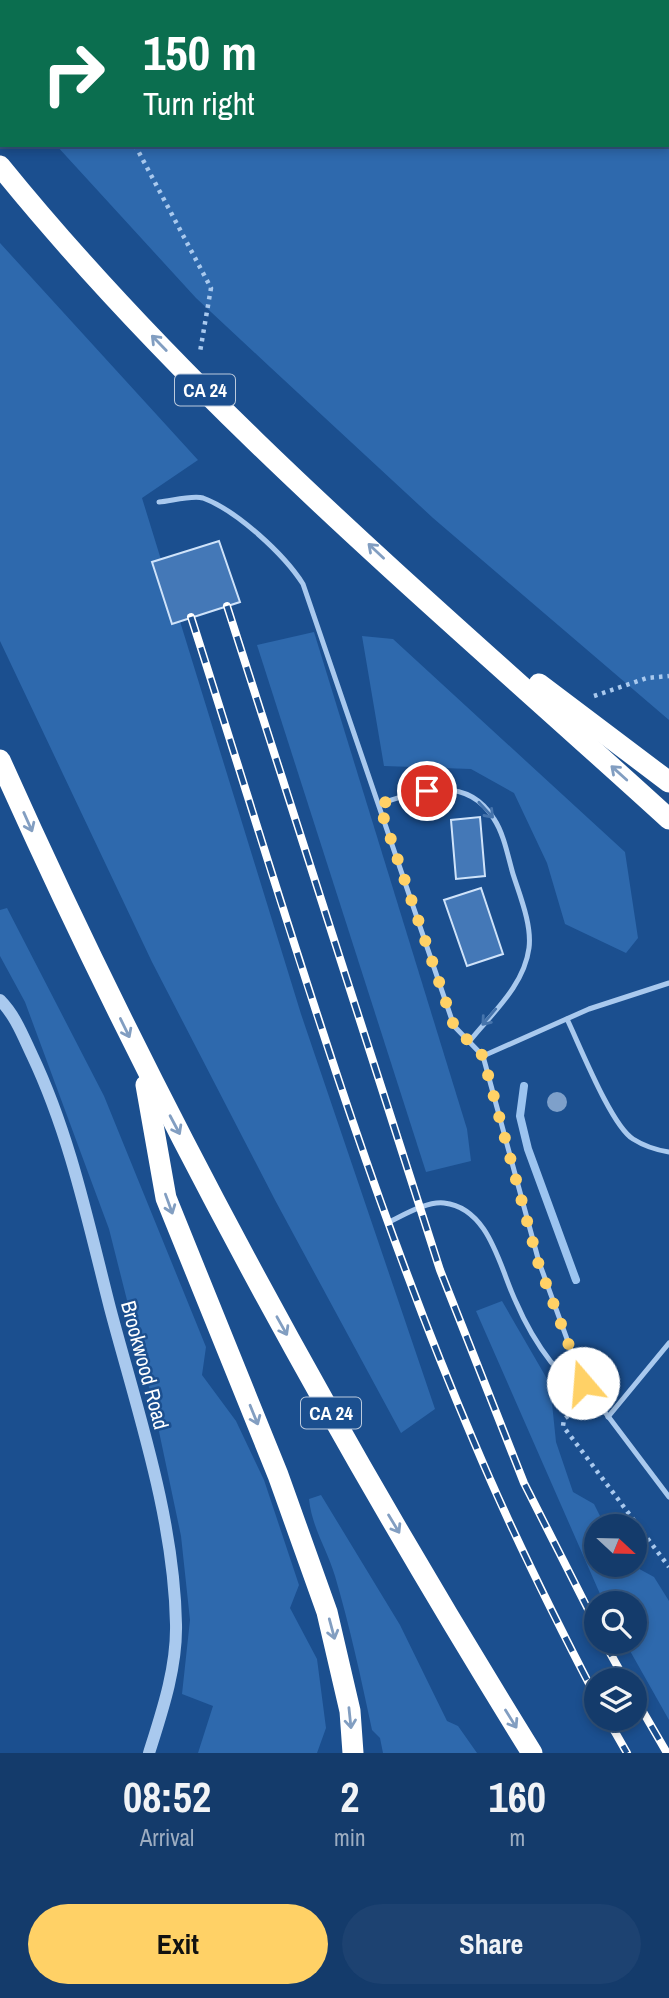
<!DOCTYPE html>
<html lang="en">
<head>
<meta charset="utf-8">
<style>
	:root { --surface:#143b6b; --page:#1d4271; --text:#f1f3f6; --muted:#9dadc1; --line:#33557e; --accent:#ffd166 }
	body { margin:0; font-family:"Archivo Narrow",sans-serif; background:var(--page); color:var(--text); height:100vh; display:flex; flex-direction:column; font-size:26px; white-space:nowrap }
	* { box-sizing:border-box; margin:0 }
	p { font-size:23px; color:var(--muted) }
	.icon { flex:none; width:38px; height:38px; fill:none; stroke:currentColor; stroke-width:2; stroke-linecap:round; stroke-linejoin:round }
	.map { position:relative; height:1753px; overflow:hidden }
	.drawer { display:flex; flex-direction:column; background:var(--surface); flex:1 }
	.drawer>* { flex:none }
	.top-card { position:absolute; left:0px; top:0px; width:670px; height:147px; box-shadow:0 4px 10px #0003,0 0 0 2px var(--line); background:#0b6e4f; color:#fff; overflow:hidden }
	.needle { width:46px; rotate:112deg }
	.tools { position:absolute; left:584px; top:1514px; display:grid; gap:14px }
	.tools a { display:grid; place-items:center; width:63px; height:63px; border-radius:50%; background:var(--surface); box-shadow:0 4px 10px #0003,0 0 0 2px var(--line); font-size:35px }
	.pin { position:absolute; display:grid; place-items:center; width:60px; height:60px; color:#fff; margin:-30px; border:4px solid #fff; border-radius:50%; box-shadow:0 2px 7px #0007 }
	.me { position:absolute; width:77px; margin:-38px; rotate:342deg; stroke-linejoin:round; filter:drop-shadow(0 0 5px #0008) }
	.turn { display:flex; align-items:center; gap:24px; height:147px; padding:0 28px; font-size:32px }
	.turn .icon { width:91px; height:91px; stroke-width:2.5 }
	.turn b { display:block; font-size:49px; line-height:60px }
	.eta { display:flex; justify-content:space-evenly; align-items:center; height:119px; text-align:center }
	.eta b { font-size:42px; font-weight:700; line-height:49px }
	.button { display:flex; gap:14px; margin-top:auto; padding:14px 28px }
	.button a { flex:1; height:80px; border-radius:42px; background:var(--accent); color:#111; font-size:28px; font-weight:700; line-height:80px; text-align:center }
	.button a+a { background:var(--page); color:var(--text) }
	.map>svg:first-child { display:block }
	.green { fill:#2e69ad }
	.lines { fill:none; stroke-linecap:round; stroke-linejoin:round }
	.stream { stroke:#9cc4f0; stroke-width:8 }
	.building { fill:#4478b7; stroke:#cfe3fa; stroke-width:2 }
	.path { stroke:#a9c9ee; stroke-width:4.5; stroke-dasharray:3.5 5; stroke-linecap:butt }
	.service { stroke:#a9c9ee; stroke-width:5 }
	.tertiary { stroke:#a9c9ee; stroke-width:12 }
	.motorway { stroke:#fff; stroke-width:21 }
	.rail-casing { stroke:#fff; stroke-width:8 }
	.rail { stroke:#1b4f8f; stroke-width:5; stroke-dasharray:16; stroke-linecap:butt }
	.tree { fill:#7ea0ca }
	.oneway { stroke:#829ec1 }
	.oneway2 { stroke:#4674ac }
	.route { stroke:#ffd166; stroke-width:12; stroke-dasharray:0 21.6 }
	.labels { text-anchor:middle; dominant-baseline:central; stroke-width:5; stroke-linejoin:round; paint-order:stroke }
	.shield { fill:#1b4f8f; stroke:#bbcadd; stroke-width:2 }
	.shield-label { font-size:19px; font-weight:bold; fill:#fff }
	.street-label { font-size:21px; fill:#fff; stroke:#1b4f8f }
</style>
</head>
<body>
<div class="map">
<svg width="669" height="1753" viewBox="0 0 669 1753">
	<rect width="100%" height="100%" fill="#1b4f8f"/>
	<g class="green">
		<polygon points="0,0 669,0 669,720 433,518 270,367 196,298 56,145 668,145 668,2 2,2 2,81"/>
		<polygon points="0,243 198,460 142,498 301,1014 435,1409 401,1433 275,1200 152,962 0,641"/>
		<polygon points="314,632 467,1129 471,1161 426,1172 257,645"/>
		<polygon points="362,636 393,639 625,852 638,938 626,953 565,924 547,863 514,793 471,769 384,766"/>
		<polygon points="7,908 104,1096 206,1347 202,1375 236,1421 264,1480 299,1585 290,1608 317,1659 326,1728 317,1753 198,1753 213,1706 182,1694 190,1620 181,1536 153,1403 109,1229 25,1002 0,956 0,910"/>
		<polygon points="502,1301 550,1384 556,1442 573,1492 594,1504 605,1526 597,1526 597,1564 632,1565 654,1577 669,1601 669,1720 625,1642 635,1642 635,1603 604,1603 476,1311"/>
		<path d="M 321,1495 L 400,1625 L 447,1721 L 458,1726 L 477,1753 L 383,1753 L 380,1738 L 372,1730 C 361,1678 350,1627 335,1576 C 327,1549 312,1528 309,1499 Z"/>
	</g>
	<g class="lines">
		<polyline class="stream" points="524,1086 520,1116 528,1149 576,1280"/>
	</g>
	<g class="building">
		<polygon points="219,541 240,602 172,624 152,562"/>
		<polygon points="480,817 485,876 456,879 451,820"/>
		<polygon points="481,888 503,954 467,966 444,900"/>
	</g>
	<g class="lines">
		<g class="path">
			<polyline points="61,0 62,2"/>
			<polyline points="135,145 211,288 200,352"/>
			<polyline points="594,696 647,678 669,676"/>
			<polyline points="582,1406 564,1419 563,1426 669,1567"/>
		</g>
		<g class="service">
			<path d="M 159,502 C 171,501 192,495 203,498 C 236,510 284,554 303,584 L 454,1026 L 483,1056 L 539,1262 L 583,1383 L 669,1497"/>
			<path d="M 379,804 C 419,791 467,774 494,819 C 504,834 508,857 513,874 C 520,896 532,925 529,948 C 524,986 492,1013 469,1042"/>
			<path d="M 567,1019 C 580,1046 611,1125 633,1139 C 644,1146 656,1150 669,1152"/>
			<polyline points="483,1056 589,1009 669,983"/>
			<path d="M 389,1222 C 404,1215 427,1201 444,1203 C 490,1208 500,1269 516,1302 C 525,1323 537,1344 551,1362 C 559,1371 572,1377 582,1383"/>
			<polyline points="608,1417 669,1343"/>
		</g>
		<path class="tertiary" d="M 0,1000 C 15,1015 23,1036 32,1055 C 70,1135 88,1222 110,1308 C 137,1410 174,1517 176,1624 C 177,1668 162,1712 149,1753"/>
		<g class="motorway">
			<path d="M 0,166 C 196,408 440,610 669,819"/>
			<polyline points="539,684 669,782"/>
			<path d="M 0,760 C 153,1103 334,1434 532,1753"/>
			<polyline points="146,1085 166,1198 278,1475 327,1612 350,1711 353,1753"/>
		</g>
		<g class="rail-casing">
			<g id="rail">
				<polyline points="227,606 440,1270 524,1483 597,1627"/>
				<path d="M 191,617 C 280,894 360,1175 474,1442 C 511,1530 553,1615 597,1699"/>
				<polyline points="604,1642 625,1680"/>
				<polyline points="635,1698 667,1753"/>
				<polyline points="607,1718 627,1753"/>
			</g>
		</g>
		<use href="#rail" class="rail"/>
	</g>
	<circle class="tree" cx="557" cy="1102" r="10"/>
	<defs><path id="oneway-shaft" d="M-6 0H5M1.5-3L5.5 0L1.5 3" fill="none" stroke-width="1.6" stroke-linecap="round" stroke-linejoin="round" transform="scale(1.75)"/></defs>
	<g class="oneway">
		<use href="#oneway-shaft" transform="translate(159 343) rotate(-134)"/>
		<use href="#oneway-shaft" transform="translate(376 551) rotate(-137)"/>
		<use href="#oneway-shaft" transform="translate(619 773) rotate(-138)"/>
		<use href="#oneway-shaft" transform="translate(28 822) rotate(66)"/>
		<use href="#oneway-shaft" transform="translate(125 1028) rotate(64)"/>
		<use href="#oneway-shaft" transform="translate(175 1125) rotate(62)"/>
		<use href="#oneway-shaft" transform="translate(169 1204) rotate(70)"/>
		<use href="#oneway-shaft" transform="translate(282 1326) rotate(61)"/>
		<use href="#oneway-shaft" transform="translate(254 1415) rotate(68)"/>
		<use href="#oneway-shaft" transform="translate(394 1524) rotate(59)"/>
		<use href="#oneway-shaft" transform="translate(332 1629) rotate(75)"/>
		<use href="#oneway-shaft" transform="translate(350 1718) rotate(84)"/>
		<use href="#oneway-shaft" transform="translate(511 1719) rotate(58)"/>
	</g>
	<g class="oneway2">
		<use href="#oneway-shaft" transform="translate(486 810) rotate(47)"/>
		<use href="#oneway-shaft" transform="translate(489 1017) rotate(130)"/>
	</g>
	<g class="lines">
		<polyline class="route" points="427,791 379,804 454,1026 483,1056 538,1262 583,1383"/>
	</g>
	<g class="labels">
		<g class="shield">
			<rect x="175" y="374.5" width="60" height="31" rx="5"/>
			<rect x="301" y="1397.5" width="60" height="31" rx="5"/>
		</g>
		<g class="shield-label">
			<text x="205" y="390">CA 24</text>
			<text x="331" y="1413">CA 24</text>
		</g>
		<g class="street-label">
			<text transform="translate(145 1365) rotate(75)">Brookwood Road</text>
		</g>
	</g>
</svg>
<div class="tools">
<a><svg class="needle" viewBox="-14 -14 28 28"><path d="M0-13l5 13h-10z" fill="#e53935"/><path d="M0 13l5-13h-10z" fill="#9dadc1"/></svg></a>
<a><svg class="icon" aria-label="search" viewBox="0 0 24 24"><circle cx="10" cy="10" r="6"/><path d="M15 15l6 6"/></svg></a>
<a><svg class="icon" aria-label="layers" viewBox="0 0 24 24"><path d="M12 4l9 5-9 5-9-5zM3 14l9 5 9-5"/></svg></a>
</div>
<div class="pin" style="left:427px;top:791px;background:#d93025"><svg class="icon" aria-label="arrive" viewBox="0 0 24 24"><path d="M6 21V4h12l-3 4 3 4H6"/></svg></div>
<svg class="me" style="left:583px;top:1383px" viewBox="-20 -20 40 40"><circle r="19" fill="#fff"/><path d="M0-13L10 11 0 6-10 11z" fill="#ffd166"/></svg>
<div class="top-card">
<div class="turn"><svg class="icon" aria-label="right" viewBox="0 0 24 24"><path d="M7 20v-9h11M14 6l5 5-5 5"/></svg><div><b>150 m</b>Turn right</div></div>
</div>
</div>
<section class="drawer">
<div class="eta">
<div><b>08:52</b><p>Arrival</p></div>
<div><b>2</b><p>min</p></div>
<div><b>160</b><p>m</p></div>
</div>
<div class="button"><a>Exit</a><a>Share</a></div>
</section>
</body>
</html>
